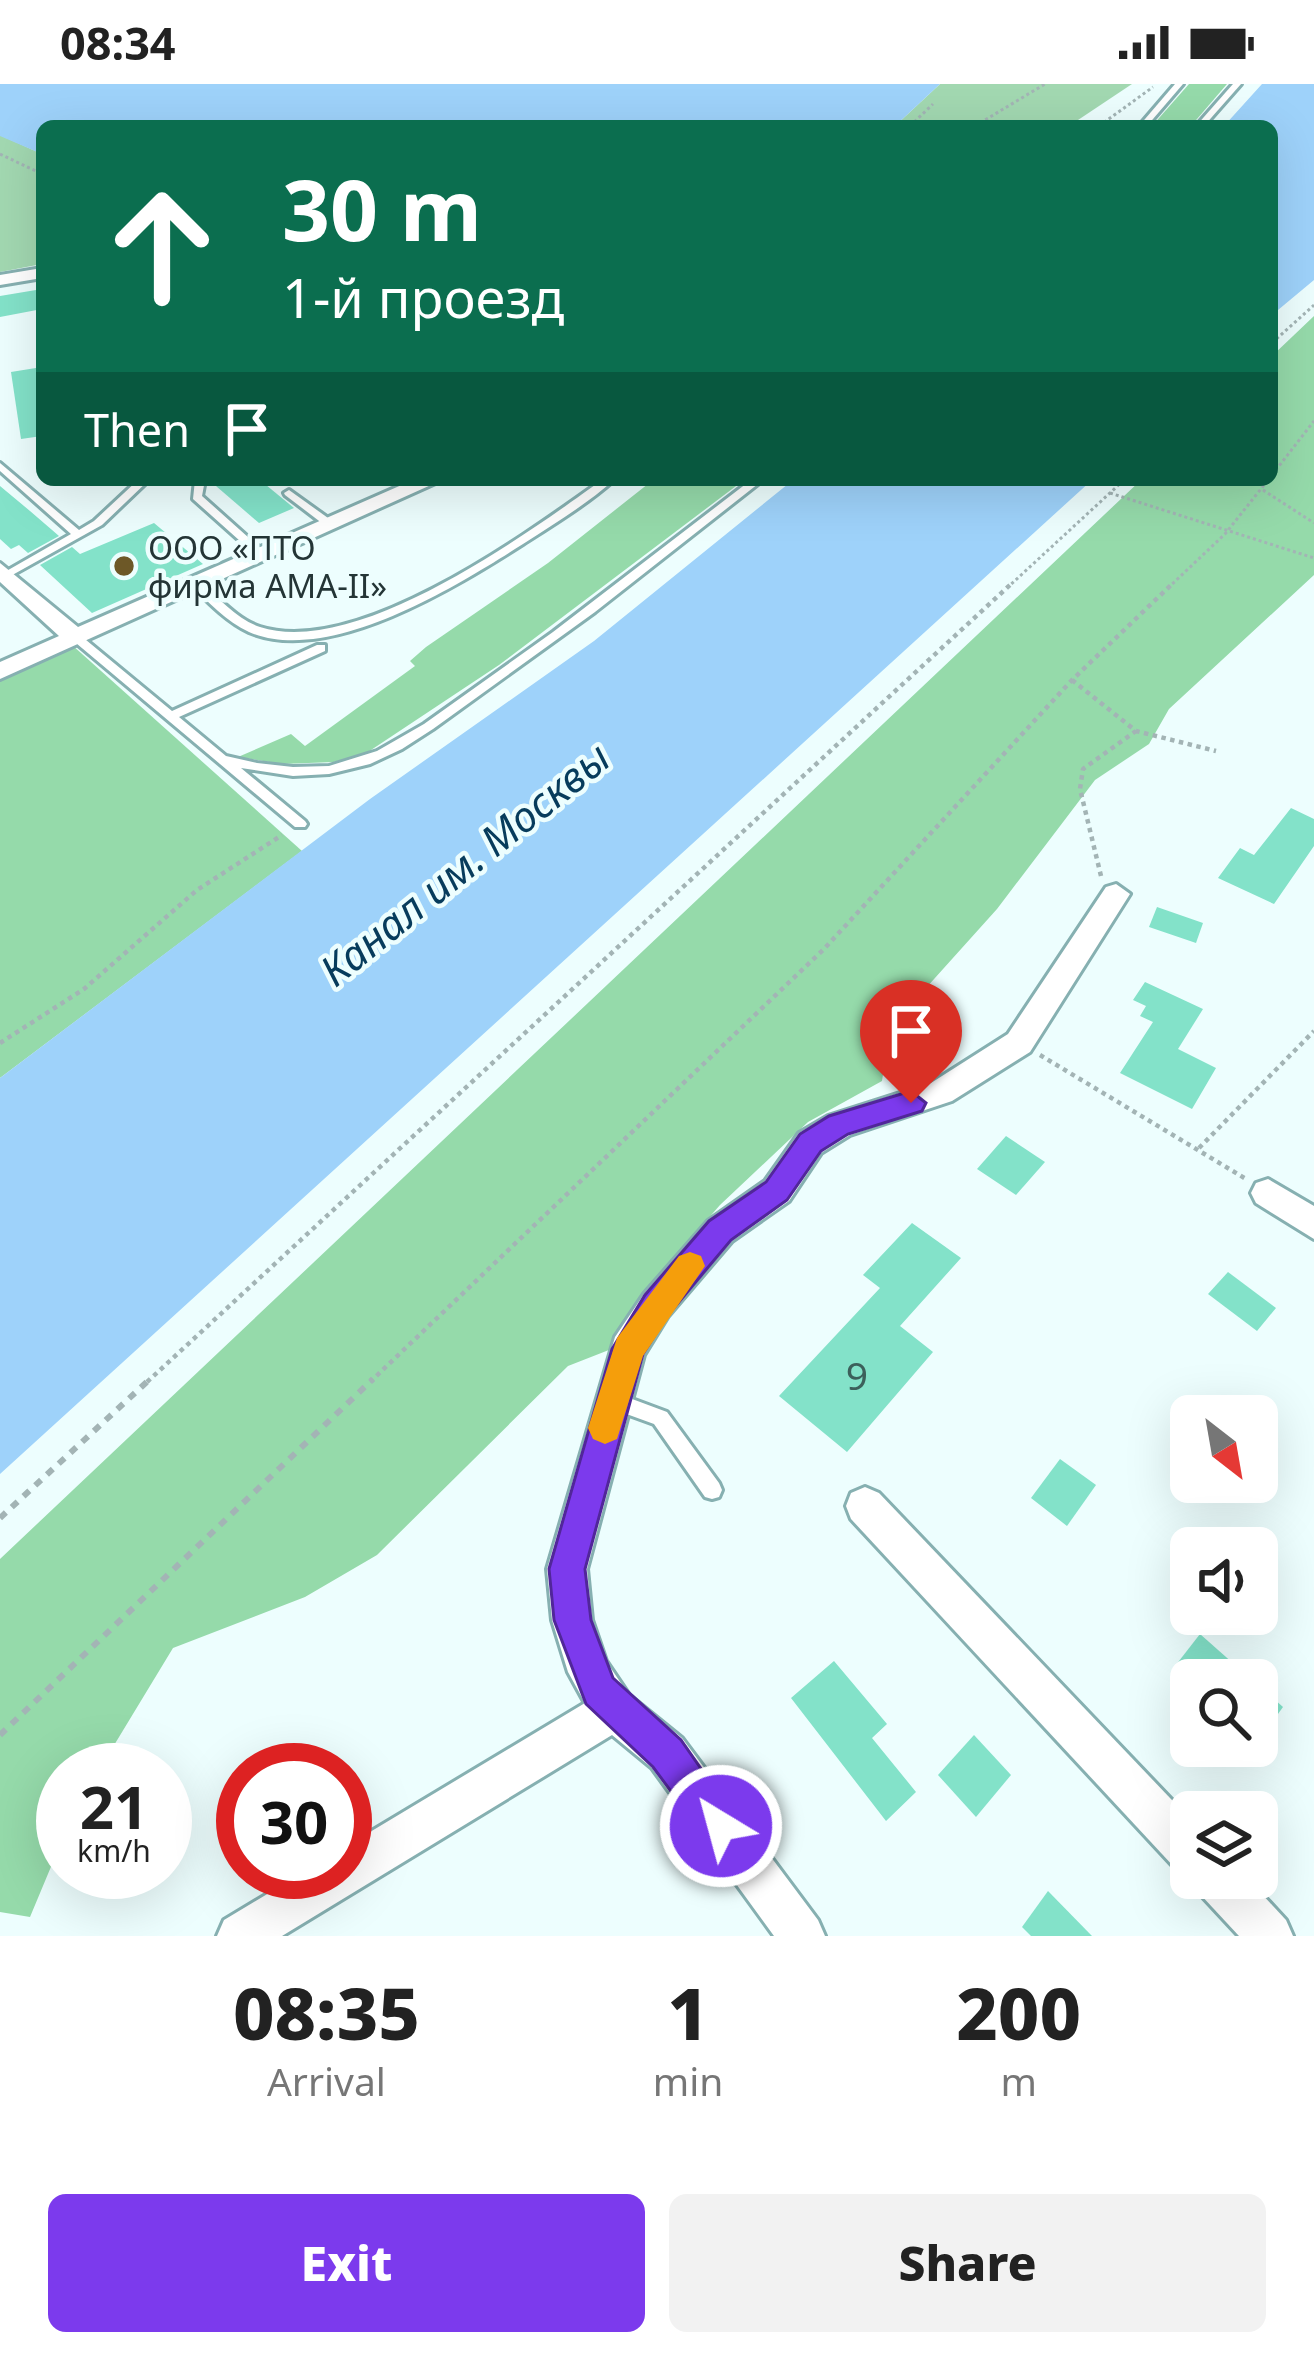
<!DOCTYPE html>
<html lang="en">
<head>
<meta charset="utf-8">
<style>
	:root { --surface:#fff; --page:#f2f2f2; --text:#222; --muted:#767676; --accent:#7c3aed }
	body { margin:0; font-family:"Noto Sans",sans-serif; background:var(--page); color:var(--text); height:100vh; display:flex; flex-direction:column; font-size:45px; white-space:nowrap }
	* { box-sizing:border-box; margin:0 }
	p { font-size:39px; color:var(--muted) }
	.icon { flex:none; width:66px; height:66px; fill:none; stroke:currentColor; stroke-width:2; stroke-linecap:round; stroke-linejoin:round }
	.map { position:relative; height:1852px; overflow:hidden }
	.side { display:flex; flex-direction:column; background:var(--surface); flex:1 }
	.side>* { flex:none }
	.top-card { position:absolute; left:36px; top:36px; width:1242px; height:366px; border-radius:18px; box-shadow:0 12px 48px #0002; background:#0b6e4f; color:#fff; overflow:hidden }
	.needle { width:78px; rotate:149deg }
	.buttons { position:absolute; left:1170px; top:1311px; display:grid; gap:24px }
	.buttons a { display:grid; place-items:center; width:108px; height:108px; border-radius:18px; background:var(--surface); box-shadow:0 12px 48px #0002; font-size:60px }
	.speed { position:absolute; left:36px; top:1659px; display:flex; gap:24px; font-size:60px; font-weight:700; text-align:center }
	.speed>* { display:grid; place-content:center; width:156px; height:156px; border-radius:50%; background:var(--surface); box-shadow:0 12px 48px #0002; line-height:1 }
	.speed small { font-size:30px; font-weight:400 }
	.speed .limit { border:18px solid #d22; background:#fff; color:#111 }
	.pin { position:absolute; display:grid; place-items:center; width:102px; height:102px; color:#fff; margin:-123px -51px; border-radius:50% 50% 50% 0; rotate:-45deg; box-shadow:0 0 12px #0007 }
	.pin .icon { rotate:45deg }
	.me { position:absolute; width:132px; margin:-66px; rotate:323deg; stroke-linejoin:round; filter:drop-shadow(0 0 9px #0008) }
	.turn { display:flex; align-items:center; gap:42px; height:252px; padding:0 48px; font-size:54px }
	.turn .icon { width:156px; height:156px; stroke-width:2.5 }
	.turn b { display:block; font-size:84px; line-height:102px }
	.then { display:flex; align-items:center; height:114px; padding:0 48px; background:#0003; gap:24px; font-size:45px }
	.eta { display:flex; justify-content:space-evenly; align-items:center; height:204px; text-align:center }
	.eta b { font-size:72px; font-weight:800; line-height:84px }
	.action { display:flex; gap:24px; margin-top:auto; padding:24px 48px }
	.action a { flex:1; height:138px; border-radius:18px; background:var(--accent); color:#fff; font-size:48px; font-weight:800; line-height:138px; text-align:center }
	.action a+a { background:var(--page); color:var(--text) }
	.status { display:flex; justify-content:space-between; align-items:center; height:84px; padding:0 60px; background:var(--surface); direction:ltr }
	.status svg { height:33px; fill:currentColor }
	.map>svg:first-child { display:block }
	.green { fill:#a2d8b1 }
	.forest { fill:#95daaa }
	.water { fill:#9ed2fa }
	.building { fill:#83e2c9 }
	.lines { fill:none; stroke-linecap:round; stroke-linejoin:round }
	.service-casing { stroke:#86b0b1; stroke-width:6 }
	.minor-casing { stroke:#86b0b1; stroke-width:6 }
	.path-far2 { stroke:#a3b4b5; stroke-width:3; stroke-dasharray:3 3; stroke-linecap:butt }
	.path-far1 { stroke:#a3b4b5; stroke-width:4.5; stroke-dasharray:4.5 4.5; stroke-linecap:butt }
	.path { stroke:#a3b4b5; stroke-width:6; stroke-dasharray:8 8; stroke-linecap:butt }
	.service { fill:#fff; fill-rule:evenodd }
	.minor { fill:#fff; fill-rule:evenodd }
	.route { fill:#7c3aed; stroke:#51269a; stroke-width:3 }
	.slow { fill:#f59e0b }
	.poi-dot { fill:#6d5827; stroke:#edfefe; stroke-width:4.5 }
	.labels { text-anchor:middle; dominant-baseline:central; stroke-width:9; stroke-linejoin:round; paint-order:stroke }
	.far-poi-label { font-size:33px; fill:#243536; stroke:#edfefe; text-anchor:start }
	.near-number-label { font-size:39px; fill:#3c605b }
	.water-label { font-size:42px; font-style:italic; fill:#073c5c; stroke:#edfefe }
</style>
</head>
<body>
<div class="status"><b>08:34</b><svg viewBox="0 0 49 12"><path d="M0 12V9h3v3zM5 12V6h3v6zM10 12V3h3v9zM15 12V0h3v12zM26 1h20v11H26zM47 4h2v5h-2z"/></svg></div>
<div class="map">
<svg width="1314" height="1852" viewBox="0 0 1314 1852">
	<rect width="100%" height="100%" fill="#edfefe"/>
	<g class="green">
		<polygon points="940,0 1132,0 1069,42 895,42"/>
		<polygon points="0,51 42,70 42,180 0,188"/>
	</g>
	<g class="forest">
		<polygon points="1189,0 1227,0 1191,42 1152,42"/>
		<polygon points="1314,232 1314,491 1169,625 1149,660 1095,696 997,825 890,944 882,997 808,1038 720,1121 657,1193 614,1264 568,1282 377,1471 305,1513 173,1564 99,1686 63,1686 63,1754 30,1833 0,1828 0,1475 1141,396 1272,396 1272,272"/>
		<polygon points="653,396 744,396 499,581 368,668 334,678 282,680 238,673 291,650 305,662 415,582 410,577 426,563 548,479"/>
		<polygon points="62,552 302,767 0,994 0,579"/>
	</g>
	<g class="water">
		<polygon points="0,0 940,0 895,42 42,42 42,70 0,52"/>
		<polygon points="1262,0 1314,0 1314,196 1272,231 1272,42 1224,42"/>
		<polygon points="793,396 1092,396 0,1390 0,994 370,715 594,557"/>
	</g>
	<g class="building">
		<polygon points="42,205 42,225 0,233 0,212"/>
		<polygon points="42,283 42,352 21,355 11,288"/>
		<polygon points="209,396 260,396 294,424 259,439"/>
		<polygon points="0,402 30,427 59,452 28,469 19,461 11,465 0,455"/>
		<polygon points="154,439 203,480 92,529 40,481 72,463 80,470"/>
		<polygon points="1291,724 1314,735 1314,762 1274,820 1218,794 1240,764 1254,771"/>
		<polygon points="1157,823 1203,839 1196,859 1149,843"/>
		<polygon points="1145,898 1203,925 1178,965 1216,984 1192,1025 1120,989 1153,938 1140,932 1146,922 1133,916"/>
		<polygon points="1006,1052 1045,1078 1016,1111 977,1085"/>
		<polygon points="912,1139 961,1174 900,1242 933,1268 847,1368 779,1312 880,1204 863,1191"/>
		<polygon points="1228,1188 1276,1224 1257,1247 1208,1210"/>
		<polygon points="1060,1375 1096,1401 1067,1442 1031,1414"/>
		<polygon points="1200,1550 1252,1596 1183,1596 1172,1586"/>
		<polygon points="834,1577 887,1640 872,1654 916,1708 886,1737 791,1614"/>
		<polygon points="1257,1600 1283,1623 1257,1659"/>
		<polygon points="974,1651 1011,1691 976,1733 938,1691"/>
		<polygon points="1048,1807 1092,1852 1031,1852 1022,1843"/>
	</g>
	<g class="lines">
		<g class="service-casing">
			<g id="service">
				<polygon points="1175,0 1183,0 1147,42 1139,42"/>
				<polygon points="1233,0 1241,0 1204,42 1196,42"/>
				<polygon points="0,379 79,446 94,437 138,396 149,396 102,441 7,494 3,493 3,489 71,450 0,387"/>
				<polygon points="195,396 205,396 202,412 267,470 267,474 259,474 193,415"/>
				<path d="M 602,396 L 614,396 C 587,420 554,440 523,460 C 457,502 329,582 249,548 C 227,538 207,517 191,501 L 193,499 L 201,499 C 219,514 238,536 260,543 C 357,574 525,451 602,396 Z"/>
				<polygon points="751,396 763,396 595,528 433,645 402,665 370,680 329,690 293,692 241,684 305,737 307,740 305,743 295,743 70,554 76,550 80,551 172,627 317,561 325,561 325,567 179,633 226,672 257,679 293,683 329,682 377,667 424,640 553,548"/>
				<polygon points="289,406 335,439 335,443 327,443 285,411 284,409"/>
				<polygon points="616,1309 667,1328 719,1399 722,1406 719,1413 712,1415 705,1413 654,1340 610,1324 607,1318 610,1312"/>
			</g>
		</g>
		<g class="minor-casing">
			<g id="minor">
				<polygon points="42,184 42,194 0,201 0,191"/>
				<polygon points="413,396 442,396 0,595 0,578 59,552 0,498 0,479 78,543"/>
				<polygon points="1116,800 1130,810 1030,968 952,1017 850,1051 821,1069 789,1117 732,1157 668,1232 644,1271 587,1485 592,1536 606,1577 629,1611 682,1654 818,1836 825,1852 774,1852 652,1684 612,1651 282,1852 217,1852 224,1836 304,1788 345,1788 345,1763 585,1619 568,1588 552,1536 547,1485 615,1253 644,1210 708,1137 765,1097 799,1049 828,1032 931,999 1008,950 1106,803"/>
				<polygon points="1268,1095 1314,1122 1314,1155 1256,1119 1251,1109 1256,1099"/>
				<polygon points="865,1403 879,1409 1191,1736 1191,1790 1175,1784 851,1435 846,1422 851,1409"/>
				<polygon points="1194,1794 1247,1794 1286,1836 1293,1852 1239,1852 1200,1810"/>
			</g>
		</g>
		<g class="path-far2">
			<polyline points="910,42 933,20"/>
			<polyline points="975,42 1045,0"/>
			<polyline points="1099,42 1153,3"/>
			<polyline points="0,70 42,90"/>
			<polyline points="1272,259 1314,221"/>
			<polyline points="1272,391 1314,337"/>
			<polyline points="1263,406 1314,439"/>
			<polyline points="1110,409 1314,474"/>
			<polyline points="1007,504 1124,396"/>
			<polyline points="1168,504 1225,450 1268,396"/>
		</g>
		<g class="path-far1">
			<polyline points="1072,596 1136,647 1216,667"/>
			<polyline points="1101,792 1080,705 1083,685 1136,647"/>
			<polyline points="0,959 84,905 197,806 282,751"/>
			<polyline points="1040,971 1246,1095"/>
			<polyline points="1199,1064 1314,947"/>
			<polyline points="147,1298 1010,501"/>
			<polyline points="370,1298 824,865 1072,596 1171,501"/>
		</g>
		<g class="path">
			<polyline points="0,1434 150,1295"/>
			<polyline points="0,1651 373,1295"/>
		</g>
		<use href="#service" class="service"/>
		<use href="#minor" class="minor"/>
	</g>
	<polygon class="route" points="911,1007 926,1019 922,1027 848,1050 821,1067 787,1116 731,1156 668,1231 643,1270 585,1485 591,1536 613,1594 681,1656 741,1742 735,1756 721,1762 707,1756 653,1683 586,1620 554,1536 549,1485 612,1265 645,1211 709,1137 766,1098 800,1050 829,1032"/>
	<polygon class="slow" points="690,1168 701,1172 705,1182 643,1272 617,1355 605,1360 593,1355 588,1344 617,1254 679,1172"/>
	<circle class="poi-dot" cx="124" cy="482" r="12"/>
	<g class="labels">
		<g class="far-poi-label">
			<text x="148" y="463">ООО «ПТО<tspan x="148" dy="38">фирма АМА-II»</tspan></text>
		</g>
		<g class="near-number-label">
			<text x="857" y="1290">9</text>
		</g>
		<g class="water-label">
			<text transform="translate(464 779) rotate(-39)">Канал им. Москвы</text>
		</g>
	</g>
</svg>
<div class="buttons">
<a><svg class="needle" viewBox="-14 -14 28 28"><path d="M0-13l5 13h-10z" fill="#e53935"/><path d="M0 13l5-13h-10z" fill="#767676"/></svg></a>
<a><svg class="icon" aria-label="sound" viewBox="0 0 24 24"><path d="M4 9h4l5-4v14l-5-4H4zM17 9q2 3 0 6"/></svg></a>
<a><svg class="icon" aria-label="search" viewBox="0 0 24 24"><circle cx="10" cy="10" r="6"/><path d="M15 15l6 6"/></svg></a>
<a><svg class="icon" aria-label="layers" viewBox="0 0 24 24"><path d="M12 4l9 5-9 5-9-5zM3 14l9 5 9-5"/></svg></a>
</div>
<div class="speed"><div>21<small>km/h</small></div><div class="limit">30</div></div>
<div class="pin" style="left:911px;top:1019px;background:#d93025"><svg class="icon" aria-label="arrive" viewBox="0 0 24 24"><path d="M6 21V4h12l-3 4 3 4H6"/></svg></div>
<svg class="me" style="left:721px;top:1742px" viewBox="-20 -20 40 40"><circle r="17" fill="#7c3aed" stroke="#fff" stroke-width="3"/><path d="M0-11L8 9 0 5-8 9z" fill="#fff"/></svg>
<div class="top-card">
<div class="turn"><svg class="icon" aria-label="ahead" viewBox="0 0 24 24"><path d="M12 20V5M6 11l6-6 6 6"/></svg><div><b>30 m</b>1-й проезд</div></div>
<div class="then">Then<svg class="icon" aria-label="arrive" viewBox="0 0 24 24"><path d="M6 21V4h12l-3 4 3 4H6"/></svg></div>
</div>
</div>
<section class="side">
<div class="eta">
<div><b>08:35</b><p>Arrival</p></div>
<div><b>1</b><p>min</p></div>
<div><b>200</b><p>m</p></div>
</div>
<div class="action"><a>Exit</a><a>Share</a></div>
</section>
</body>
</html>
